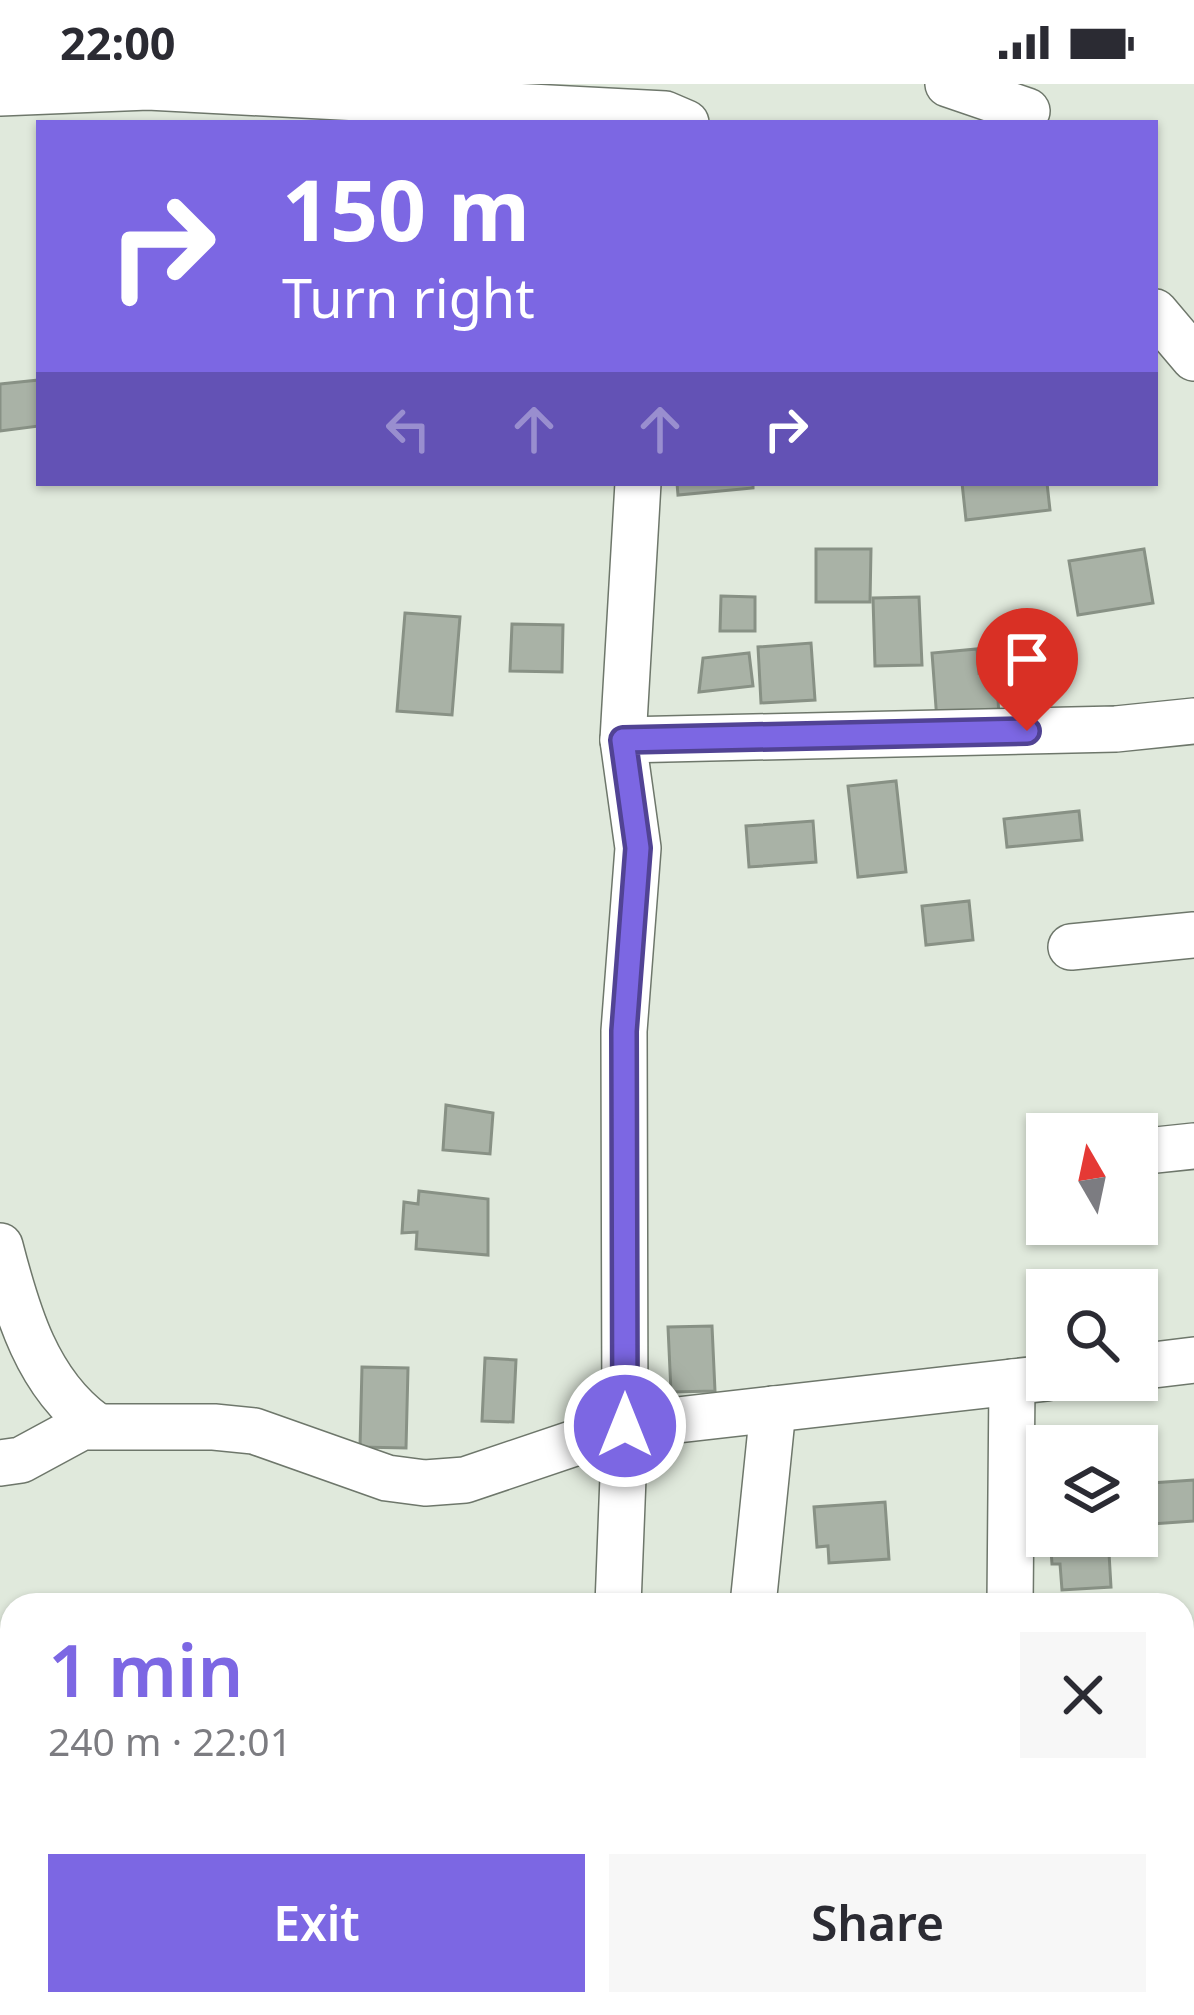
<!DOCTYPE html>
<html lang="en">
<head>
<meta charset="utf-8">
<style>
	:root { --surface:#fff; --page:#f7f7f7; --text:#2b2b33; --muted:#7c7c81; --accent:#7c67e3 }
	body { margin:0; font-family:"Noto Sans",sans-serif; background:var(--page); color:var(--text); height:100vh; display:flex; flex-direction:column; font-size:45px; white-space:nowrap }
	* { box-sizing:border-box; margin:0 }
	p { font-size:39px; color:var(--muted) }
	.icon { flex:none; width:66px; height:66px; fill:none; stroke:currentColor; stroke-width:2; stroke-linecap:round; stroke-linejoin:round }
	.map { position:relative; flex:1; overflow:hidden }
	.drawer { position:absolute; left:0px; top:1509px; width:1194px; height:423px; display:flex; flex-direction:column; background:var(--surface); border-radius:36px 36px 0 0; box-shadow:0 3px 9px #0004 }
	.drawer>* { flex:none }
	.hud { position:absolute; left:36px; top:36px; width:1122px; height:366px; border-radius:0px; box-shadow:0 3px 9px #0004; background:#7c67e3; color:#fff; overflow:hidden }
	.needle { width:78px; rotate:351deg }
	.fabs { position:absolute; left:1026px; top:1029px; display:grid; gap:24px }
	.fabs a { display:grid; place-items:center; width:132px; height:132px; border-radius:0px; background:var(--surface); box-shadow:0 3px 9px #0004; font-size:60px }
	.pin { position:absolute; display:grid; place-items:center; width:102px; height:102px; color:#fff; margin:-123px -51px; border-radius:50% 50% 50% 0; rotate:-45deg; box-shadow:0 0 12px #0007 }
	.pin .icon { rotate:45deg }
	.me { position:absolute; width:132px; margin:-66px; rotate:0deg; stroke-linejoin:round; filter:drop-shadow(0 0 9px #0008) }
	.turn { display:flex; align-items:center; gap:42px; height:252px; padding:0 48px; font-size:54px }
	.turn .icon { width:156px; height:156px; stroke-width:2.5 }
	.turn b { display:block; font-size:84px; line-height:102px }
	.lanes { display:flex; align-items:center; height:114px; padding:0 48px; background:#0003; justify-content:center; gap:60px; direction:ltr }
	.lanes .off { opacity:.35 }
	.round { display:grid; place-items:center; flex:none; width:126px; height:126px; border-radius:0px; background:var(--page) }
	.summary { display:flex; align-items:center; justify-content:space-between; height:204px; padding:0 48px }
	h1 { font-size:72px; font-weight:600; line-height:90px; color:var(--accent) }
	.button { display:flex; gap:24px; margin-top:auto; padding:24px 48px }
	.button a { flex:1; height:138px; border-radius:0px; background:var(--accent); color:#fff; font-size:48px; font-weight:600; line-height:138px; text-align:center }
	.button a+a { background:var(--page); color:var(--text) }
	.status { display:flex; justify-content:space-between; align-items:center; height:84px; padding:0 60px; background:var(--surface); direction:ltr }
	.status svg { height:33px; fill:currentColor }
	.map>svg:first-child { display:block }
	.building { fill:#a9b2a6; stroke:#889185; stroke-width:3 }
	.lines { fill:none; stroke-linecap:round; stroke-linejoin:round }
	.minor-casing { stroke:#6e776b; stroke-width:48 }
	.minor { stroke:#fff; stroke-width:45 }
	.route-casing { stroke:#514394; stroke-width:30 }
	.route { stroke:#7c67e3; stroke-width:21 }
</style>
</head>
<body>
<div class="status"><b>22:00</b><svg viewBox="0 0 49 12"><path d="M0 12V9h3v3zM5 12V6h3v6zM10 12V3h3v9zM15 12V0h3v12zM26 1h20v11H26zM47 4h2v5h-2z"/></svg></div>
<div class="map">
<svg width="1194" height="1931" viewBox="0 0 1194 1931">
	<rect width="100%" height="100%" fill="#e0e9dc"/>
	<g class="building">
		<polygon points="39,296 39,342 0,347 0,300"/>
		<polygon points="677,399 753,399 753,404 678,411"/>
		<polygon points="962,399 1047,399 1050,426 966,436"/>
		<polygon points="816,465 871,465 870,518 816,518"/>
		<polygon points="1144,465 1153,519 1078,531 1069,477"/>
		<polygon points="721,512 755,513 755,547 720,547"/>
		<polygon points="919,513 922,581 875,582 873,514"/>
		<polygon points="405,529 460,533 452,631 397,627"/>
		<polygon points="512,540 563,541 562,588 510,587"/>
		<polygon points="811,559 815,616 761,619 758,563"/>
		<polygon points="977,565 979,589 996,583 999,632 937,637 932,569"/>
		<polygon points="749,569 753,602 699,608 703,574"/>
		<polygon points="896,697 906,788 858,793 848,702"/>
		<polygon points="1079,727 1082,756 1007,763 1004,735"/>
		<polygon points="813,737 816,778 749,783 746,742"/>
		<polygon points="969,817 973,856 926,861 922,822"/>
		<polygon points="446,1021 493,1029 490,1070 443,1066"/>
		<polygon points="419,1107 488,1115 488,1171 416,1165 417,1148 402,1149 404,1118 418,1120"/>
		<polygon points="712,1242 715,1307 671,1308 668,1243"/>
		<polygon points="485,1274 516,1276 513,1338 482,1337"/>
		<polygon points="362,1283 408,1284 406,1364 360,1363"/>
		<polygon points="1194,1396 1194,1437 1137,1441 1137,1400"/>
		<polygon points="885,1418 889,1475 829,1479 828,1462 817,1463 814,1423"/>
		<polygon points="1050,1452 1108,1452 1111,1503 1062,1506 1060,1480 1052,1480"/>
		<polygon points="164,1920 196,1920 197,1931 165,1931"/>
	</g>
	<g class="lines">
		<g class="minor-casing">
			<g id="minor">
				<polyline points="948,0 1027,27"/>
				<polyline points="0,9 148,3 665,30 686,39"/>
				<polyline points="1155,228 1194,274"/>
				<polyline points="623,656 1116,645 1194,637"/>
				<polyline points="1071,863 1194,851"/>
				<polyline points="1137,1068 1194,1062"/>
				<path d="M 0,1162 C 17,1228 37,1299 95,1341"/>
				<polyline points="1137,1283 1194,1276"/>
				<polyline points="0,1379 21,1376 82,1343 214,1343 254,1347 387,1394 425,1399 465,1396 625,1342 1047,1294"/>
				<polyline points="618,1521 625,1342 624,947 638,764 623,656 638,399"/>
				<polyline points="753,1521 773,1325"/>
				<polyline points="1010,1521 1012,1298"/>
				<polyline points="1182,1825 1194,1813"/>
				<polyline points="599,1931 600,1920"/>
			</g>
		</g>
		<use href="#minor" class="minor"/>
	</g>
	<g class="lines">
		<g class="route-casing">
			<polyline id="route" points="625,1342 624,947 638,764 623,656 1027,647"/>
		</g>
		<use href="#route" class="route"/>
	</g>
</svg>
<div class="fabs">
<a><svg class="needle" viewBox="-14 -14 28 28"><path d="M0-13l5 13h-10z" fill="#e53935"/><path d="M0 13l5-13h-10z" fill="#7c7c81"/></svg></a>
<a><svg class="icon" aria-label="search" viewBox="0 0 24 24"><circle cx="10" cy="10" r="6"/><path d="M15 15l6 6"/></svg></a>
<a><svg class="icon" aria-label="layers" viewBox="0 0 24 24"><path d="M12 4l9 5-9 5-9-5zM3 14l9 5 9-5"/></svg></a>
</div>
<div class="pin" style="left:1027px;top:647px;background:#d93025"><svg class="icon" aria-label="arrive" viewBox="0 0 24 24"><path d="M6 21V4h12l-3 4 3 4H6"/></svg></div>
<svg class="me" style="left:625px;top:1342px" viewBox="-20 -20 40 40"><circle r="17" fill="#7c67e3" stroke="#fff" stroke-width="3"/><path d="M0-11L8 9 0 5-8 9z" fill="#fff"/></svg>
<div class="hud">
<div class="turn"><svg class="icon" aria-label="right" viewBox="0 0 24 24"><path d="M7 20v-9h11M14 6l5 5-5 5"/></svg><div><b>150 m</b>Turn right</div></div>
<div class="lanes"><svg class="icon off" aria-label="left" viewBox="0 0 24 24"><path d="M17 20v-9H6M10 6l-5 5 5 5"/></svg><svg class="icon off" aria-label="ahead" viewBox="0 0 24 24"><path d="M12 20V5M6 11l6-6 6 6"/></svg><svg class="icon off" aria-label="ahead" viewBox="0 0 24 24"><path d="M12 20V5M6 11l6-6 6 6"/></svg><svg class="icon" aria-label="right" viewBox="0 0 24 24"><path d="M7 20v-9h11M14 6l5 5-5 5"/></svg></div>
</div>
<section class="drawer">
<div class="summary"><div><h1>1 min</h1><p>240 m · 22:01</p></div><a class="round"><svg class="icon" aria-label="close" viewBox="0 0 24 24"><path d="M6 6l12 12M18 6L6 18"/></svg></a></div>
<div class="button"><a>Exit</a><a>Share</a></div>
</section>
</div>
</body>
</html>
